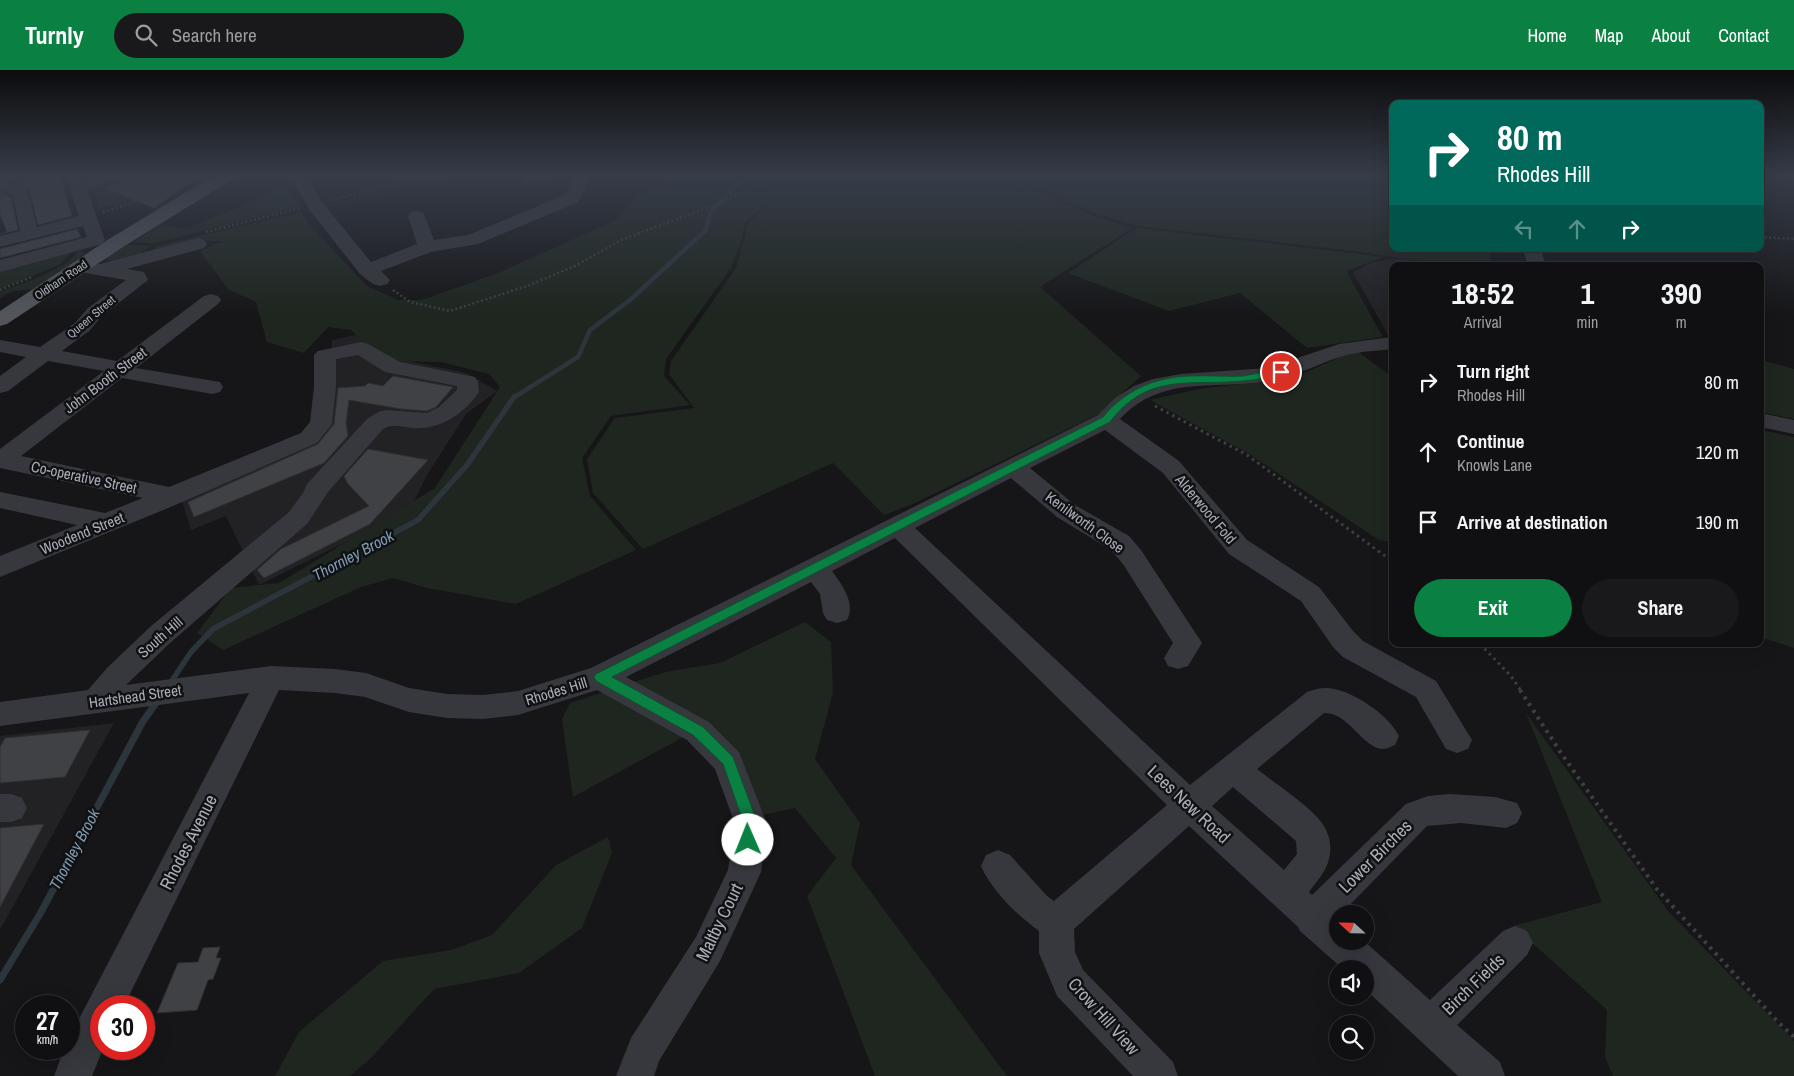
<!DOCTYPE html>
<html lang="en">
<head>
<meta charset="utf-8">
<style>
	:root { --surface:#101012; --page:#19191b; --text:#f1f3f6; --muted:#9c9d9f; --line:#303032; --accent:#0b8043 }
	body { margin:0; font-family:"Archivo Narrow",sans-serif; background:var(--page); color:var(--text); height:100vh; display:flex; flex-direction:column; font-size:19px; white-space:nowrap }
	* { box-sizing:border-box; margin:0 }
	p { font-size:16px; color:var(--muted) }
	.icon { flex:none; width:28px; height:28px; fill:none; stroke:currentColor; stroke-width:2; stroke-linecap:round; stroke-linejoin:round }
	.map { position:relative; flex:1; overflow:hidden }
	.sheet { position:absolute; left:1389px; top:192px; width:375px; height:385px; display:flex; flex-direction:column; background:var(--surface); border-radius:10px; box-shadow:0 5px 20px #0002,0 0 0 1px var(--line) }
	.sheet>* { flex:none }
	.hud { position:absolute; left:1389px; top:30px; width:375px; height:152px; border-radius:10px; box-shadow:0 5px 20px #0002,0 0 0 1px var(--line); background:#00695c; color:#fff; overflow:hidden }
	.needle { width:32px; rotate:292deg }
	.fabs { position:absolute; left:1329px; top:835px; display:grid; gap:10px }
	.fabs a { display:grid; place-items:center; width:45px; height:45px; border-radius:50%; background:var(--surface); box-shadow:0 5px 20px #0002,0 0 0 1px var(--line); font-size:25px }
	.speed { position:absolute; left:15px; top:925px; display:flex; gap:10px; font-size:25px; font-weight:700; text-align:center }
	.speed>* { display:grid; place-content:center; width:65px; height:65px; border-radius:50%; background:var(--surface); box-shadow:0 5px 20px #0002,0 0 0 1px var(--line); line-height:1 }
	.speed small { font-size:12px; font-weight:400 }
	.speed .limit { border:8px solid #d22; background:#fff; color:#111 }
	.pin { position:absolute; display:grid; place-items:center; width:42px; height:42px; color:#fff; margin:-21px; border:2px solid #fff; border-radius:50%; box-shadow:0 1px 5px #0007 }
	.me { position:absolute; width:55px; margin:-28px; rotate:359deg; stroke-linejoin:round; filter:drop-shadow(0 0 4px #0008) }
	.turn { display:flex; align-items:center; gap:18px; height:105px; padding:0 25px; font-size:22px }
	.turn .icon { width:65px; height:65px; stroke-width:2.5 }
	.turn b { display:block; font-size:35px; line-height:42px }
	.lanes { display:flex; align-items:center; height:48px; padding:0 25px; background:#0003; justify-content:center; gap:25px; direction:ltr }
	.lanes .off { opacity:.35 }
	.eta { display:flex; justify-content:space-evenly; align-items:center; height:85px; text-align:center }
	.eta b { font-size:30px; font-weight:700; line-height:35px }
	.cta { display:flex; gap:10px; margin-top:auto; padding:10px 25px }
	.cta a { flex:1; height:58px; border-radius:30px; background:var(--accent); color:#fff; font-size:20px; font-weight:700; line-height:58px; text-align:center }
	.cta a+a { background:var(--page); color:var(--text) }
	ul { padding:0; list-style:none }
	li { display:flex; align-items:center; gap:15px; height:70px; padding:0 25px }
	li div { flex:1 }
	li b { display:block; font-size:19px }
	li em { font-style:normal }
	header { display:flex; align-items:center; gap:30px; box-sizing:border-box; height:70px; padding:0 25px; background:var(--accent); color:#fff }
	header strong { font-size:24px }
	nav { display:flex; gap:28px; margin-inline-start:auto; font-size:18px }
	.search { width:350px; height:45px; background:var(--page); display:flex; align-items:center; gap:12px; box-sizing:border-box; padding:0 18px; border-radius:28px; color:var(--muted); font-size:19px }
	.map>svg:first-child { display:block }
	.built { fill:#222225 }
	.green { fill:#1e261f }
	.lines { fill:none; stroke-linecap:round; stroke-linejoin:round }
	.stream-far2 { stroke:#2c353c; stroke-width:4.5 }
	.stream-far1 { stroke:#2c353c; stroke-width:5.5 }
	.stream { stroke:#2c353c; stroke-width:7 }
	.building { fill:#404145; stroke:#303034 }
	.path-far2 { stroke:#3d3f44; stroke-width:2.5; stroke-dasharray:2 2.5; stroke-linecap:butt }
	.path-far1 { stroke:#3d3f44; stroke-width:3; stroke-dasharray:2.5 4; stroke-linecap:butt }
	.path { stroke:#3d3f44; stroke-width:4; stroke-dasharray:3 5; stroke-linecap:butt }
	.minor { fill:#37383d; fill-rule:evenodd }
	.major { fill:#53555c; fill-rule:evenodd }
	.route { fill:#0b8043; stroke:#07532c }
	.labels { text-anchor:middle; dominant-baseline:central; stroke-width:5; stroke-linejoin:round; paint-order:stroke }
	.far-street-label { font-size:12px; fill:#a8adb8; stroke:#111113 }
	.street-label { font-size:15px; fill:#a8adb8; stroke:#111113 }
	.water-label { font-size:16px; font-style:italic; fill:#7f9bb3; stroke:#111113 }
	.near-street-label { font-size:18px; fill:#a8adb8; stroke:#111113 }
</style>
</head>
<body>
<header>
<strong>Turnly</strong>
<div class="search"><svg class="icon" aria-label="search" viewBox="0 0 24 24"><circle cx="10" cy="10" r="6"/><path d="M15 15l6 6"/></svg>Search here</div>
<nav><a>Home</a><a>Map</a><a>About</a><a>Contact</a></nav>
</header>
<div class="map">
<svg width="1794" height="1006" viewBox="0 0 1794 1006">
	<rect width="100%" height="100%" fill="#161618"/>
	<g class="built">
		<polygon points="1397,188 1453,196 1392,196 1392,267 1389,267 1353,202 1373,192"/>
		<polygon points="374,261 403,290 467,303 497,321 466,344 427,405 409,441 259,515 226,446 191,460 181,429 303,379 330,319 332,270"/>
		<polygon points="114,653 0,860 0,666"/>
	</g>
	<g class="green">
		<polygon points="113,106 124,106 129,108 106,118 146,106 188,106 184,108 195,110 187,117 151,116 125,133 114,137 112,135 100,138 93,119"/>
		<polygon points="438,106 451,106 329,136 329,135"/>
		<polygon points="688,106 795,106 783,120 799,106 1008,106 1089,144 1132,158 1040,217 1141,306 1099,344 915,433 884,445 833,393 643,479 593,423 587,389 615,348 694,338 669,304 671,291 736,198 748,154 770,132 745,153 741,173 731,198 666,289 664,306 690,335 611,346 582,388 590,426 636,480 516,534 427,518 393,508 361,517 223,580 197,563 231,518 279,513 435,418 500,317 489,304 441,292 389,291 372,280 351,260 328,257 304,283 267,272 256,232 228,219 200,181 222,171 202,171 153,181 156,176 302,142 309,154 367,216 398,230 422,230 498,203 614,151 641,123"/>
		<polygon points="1011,106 1392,106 1392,179 1488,179 1493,196 1455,196 1353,181 1138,156 1093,143"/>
		<polygon points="284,114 301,136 152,174 134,172 158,156 186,158 231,141"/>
		<polygon points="1137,158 1384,187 1346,201 1383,267 1307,278 1240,223 1169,241 1068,203"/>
		<polygon points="127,175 152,176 142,181 141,184 113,191 104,189"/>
		<polygon points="73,180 59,195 0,219 0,199"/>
		<path d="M 79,180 L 86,183 L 35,219 L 15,221 L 3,225 L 4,226 L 0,228 L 0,222 C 22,213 67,200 79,180 Z"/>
		<path d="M 1357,281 L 1392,307 L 1392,472 L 1379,470 L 1249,384 L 1150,330 C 1168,326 1187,321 1206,318 C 1235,314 1264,314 1293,306 C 1316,300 1335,287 1357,281 Z"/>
		<polygon points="1760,290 1794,299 1794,349 1760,342"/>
		<polygon points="1760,360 1794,367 1794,578 1760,567"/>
		<polygon points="805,552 831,572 833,623 815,689 860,753 851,795 1007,1006 875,1006 807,826 836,788 795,738 736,751 724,705 691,663 573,727 562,649 570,633 665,602 720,593"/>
		<polygon points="1526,643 1668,841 1794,971 1794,1006 1613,1006 1605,987 1607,940 1513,856 1602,832"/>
		<polygon points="608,767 612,783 582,858 519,903 434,919 370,989 350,1006 275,1006 299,962 383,891 451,880 492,865 556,795"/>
	</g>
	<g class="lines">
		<polyline class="stream-far2" points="513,328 578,287 590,260 630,230 705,161 711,142 740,111 761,106"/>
		<polyline class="stream-far1" points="169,615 191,582 213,559 418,450 467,395 514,327"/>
		<polyline class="stream" points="0,910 40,844 142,653 158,630"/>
	</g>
	<g class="building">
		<polygon points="38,106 60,106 72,146 38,155 29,119 14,112"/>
		<polygon points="135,106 200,106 154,138 105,118"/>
		<polygon points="0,122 11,127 18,160 0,164 7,162 0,144"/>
		<polygon points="77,159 81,167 0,188 0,179"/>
		<polygon points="393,306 453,317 436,337 427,341 401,339 349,330 346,353 348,366 324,393 194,447 188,432 318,374 334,354 338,318 365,316 368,313 383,316"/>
		<polygon points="368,379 428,390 370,454 264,508 257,500 281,479 369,436 348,414 344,406"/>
		<polygon points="90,660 65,707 0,713 0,677 5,668"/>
		<polygon points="44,754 0,837 0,758"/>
		<polygon points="220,877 216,888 221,888 213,909 208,910 197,940 157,943 178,893 198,892 203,878"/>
	</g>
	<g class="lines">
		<g class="path-far2">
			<polyline points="332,130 426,106"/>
			<polyline points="103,142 129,134 158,115"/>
			<polyline points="206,162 300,138"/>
			<polyline points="1760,167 1794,169"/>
			<polyline points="0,220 32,207"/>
			<polyline points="393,220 410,232 450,241 527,216 575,196 621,170 717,134 768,111 770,106"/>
		</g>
		<g class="path-far1">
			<polyline points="1155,336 1247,385 1392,491"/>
			<polyline points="1480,574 1511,606 1521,621"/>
		</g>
		<polyline class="path" points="1520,620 1561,683 1656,818 1778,952 1794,967"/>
		<g class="minor">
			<polygon points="0,106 7,106 11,113 27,119 37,157 79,146 66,106 82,106 84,110 94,106 114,106 112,110 87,120 105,170 102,174 0,202 0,190 87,167 83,156 0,177 0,166 20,161 13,126 0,120"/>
			<polygon points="287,106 307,106 322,132 371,192 417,174 408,146 411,142 417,141 423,142 434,170 468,165 565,125 575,106 589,106 590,108 578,132 478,174 431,182 381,201 390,210 387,214 380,216 373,214 360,204 308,138 294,112"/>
			<path d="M 526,106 L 547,106 C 543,113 534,114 526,113 L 524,109 Z"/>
			<path d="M 198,168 L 204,170 L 207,174 L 204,178 L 127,199 L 144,202 L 148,210 L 102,246 L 89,261 L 62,281 L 117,291 L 204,226 L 211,224 L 218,226 L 221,230 L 218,234 L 136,298 L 220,312 L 223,317 L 220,322 L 212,324 L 122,308 L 21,386 L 169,417 L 301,363 L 310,352 L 314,317 L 314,285 L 318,281 L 361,272 L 368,274 L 400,292 L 475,307 L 478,312 L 479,322 C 464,344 440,360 413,358 C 402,357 393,353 383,359 L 328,422 L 307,454 L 170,573 L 126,615 L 271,596 L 335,599 L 366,603 L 409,618 L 447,624 L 483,625 L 518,621 L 591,598 L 1098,345 L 1115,328 L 1134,316 L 1153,309 L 1181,304 L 1268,298 L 1339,274 L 1392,267 L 1392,279 C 1377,281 1362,281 1347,285 C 1323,291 1302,304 1278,309 C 1220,323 1166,301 1120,349 L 1179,391 L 1247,470 L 1319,517 L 1353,561 L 1363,571 L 1436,611 L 1472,670 L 1468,679 L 1457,683 L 1446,679 L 1416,627 L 1343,587 L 1333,577 L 1301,531 L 1229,484 L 1163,403 L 1105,360 L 1030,398 L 1075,435 L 1129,466 L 1141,480 L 1202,573 L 1188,596 L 1178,599 L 1168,596 L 1164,588 L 1173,573 L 1123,494 L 1111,480 L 1057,447 L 1011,408 L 915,458 L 1190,715 L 1307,622 C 1313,620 1319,618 1326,618 C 1350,618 1389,645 1399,666 L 1395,675 C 1392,676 1387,679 1383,679 C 1362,678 1349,642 1324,643 L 1257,699 C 1274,713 1314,738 1324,756 C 1330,766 1332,778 1329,789 C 1326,802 1316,812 1309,822 L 1312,825 L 1406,734 L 1428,726 L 1450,724 L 1495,727 L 1517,733 L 1522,743 L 1517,753 L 1506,758 L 1461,753 L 1427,756 L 1341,844 L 1338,844 L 1338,871 L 1364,871 L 1430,930 L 1503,861 L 1515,856 L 1527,861 L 1533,873 L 1527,885 L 1457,955 L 1500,992 L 1505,1006 L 1458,1006 L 1365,919 L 1365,899 L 1343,899 L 1300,861 L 1298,857 L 1189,756 L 1074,859 L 1075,882 L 1083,900 L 1173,992 L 1178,1006 L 1133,1006 L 1057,926 L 1039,883 L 1039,861 C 1017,845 992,821 981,796 L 986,785 L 998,780 L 1010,785 L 1047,826 L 1054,831 L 1167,735 L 895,468 L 832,501 C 842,515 856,533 847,550 L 837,553 L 827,550 L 823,543 L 820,524 L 811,512 L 626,607 L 709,652 L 739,682 L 767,754 L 761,802 L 756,813 L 720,891 L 659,991 L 654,1006 L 616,1006 L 631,968 L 696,867 L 728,800 L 735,754 L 715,699 L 687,670 L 597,620 L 518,645 L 483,649 L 447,648 L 409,642 L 365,627 L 335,623 L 279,620 L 124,936 L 101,936 L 101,979 L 103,979 L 92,1006 L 54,1006 L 64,979 L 69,979 L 69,968 L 249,623 L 0,656 L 0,632 L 88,620 L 107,598 L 150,557 L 289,442 L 303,423 L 307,414 L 367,349 L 378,342 L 386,340 L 427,343 L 439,337 L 457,320 L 457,316 L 385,302 L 358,285 L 336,289 L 336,317 L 332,354 L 317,373 L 173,436 L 0,507 L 0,486 L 77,455 L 0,438 L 0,422 L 105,443 L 143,428 L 0,398 L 0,379 L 104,301 L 48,291 L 8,321 L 0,323 L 0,306 L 26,287 L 0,282 L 0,270 L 40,277 L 75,253 L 88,238 L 126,210 L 74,201 L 72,197 L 74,193 L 81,191 L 100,194 ZM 1233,717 L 1296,771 L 1297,784 L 1284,800 L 1212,736 Z"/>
			<polygon points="1523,179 1541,179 1546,196 1528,196"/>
			<polygon points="1760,343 1794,350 1794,364 1760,357"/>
			<polygon points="0,724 11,724 22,728 27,738 22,748 11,752 0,752"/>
		</g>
		<polygon class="major" points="213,106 234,106 231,110 123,177 7,254 0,256 0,241 109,169"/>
	</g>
	<linearGradient id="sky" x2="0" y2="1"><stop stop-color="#0c0c0d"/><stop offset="0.43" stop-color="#363c48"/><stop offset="1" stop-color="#363c48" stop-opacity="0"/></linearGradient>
	<rect width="1794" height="246" fill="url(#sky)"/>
	<path class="route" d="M 1281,299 L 1284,300 L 1284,304 C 1271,307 1256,310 1243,311 C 1189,316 1148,302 1110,352 L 612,607 L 703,657 L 733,687 L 758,754 L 753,775 L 748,776 L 743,775 L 741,770 L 744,754 L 723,694 L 693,665 L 596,611 L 594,607 L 596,604 L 1103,347 C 1124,321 1155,307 1189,306 C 1207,305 1225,307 1243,306 C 1256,304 1268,301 1281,299 Z"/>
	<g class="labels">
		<g class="far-street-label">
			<text transform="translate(61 210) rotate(-34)">Oldham Road</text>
			<text transform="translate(91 247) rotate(-40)">Queen Street</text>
		</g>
		<g class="street-label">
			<text transform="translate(105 310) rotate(-37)">John Booth Street</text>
			<text transform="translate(84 407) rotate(12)">Co-operative Street</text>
			<text transform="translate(1206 439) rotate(50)">Alderwood Fold</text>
			<text transform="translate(1085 452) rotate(36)">Kenilworth Close</text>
			<text transform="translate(82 463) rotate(-22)">Woodend Street</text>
			<text transform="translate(160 567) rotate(-41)">South Hill</text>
			<text transform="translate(556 621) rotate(-17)">Rhodes Hill</text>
			<text transform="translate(135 626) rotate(-8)">Hartshead Street</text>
		</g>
		<g class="water-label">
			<text transform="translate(353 485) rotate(-28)">Thornley Brook</text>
			<text transform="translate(74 779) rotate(-62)">Thornley Brook</text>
		</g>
		<g class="near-street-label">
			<text transform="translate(1189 734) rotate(43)">Lees New Road</text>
			<text transform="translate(188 772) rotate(-63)">Rhodes Avenue</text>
			<text transform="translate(1375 786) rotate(-45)">Lower Birches</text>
			<text transform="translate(719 852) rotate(-64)">Maltby Court</text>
			<text transform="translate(1473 914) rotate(-44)">Birch Fields</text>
			<text transform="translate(1104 946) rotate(48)">Crow Hill View</text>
		</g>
	</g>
</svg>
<div class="fabs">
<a><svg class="needle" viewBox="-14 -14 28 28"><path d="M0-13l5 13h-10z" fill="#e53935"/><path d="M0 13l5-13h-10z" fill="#9c9d9f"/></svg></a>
<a><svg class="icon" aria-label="sound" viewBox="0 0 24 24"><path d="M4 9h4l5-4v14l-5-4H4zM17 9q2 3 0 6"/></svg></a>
<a><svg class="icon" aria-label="search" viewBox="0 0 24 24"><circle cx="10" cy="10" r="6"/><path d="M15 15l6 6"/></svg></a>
</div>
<div class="speed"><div>27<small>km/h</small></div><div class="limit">30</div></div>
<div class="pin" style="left:1281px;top:302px;background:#d93025"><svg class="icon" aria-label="arrive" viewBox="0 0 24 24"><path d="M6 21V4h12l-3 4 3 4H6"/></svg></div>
<svg class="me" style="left:748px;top:770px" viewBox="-20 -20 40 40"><circle r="19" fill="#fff"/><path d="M0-13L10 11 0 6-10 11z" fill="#0b8043"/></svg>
<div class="hud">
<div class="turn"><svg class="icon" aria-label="right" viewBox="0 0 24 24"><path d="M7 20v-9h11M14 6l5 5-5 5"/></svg><div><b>80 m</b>Rhodes Hill</div></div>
<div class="lanes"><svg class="icon off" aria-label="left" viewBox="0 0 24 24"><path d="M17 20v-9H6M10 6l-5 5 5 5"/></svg><svg class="icon off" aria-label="ahead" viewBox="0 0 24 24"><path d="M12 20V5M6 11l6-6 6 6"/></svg><svg class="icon" aria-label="right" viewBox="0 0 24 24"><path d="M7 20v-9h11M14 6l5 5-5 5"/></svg></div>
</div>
<section class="sheet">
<div class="eta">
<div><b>18:52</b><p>Arrival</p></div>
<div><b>1</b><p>min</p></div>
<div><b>390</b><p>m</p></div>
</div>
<ul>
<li><svg class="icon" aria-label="right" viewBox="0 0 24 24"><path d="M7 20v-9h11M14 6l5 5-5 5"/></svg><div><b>Turn right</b><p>Rhodes Hill</p></div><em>80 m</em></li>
<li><svg class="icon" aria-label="ahead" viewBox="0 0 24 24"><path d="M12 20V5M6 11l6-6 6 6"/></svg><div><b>Continue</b><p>Knowls Lane</p></div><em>120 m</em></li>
<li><svg class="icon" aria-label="arrive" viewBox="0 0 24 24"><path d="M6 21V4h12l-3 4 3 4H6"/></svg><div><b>Arrive at destination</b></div><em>190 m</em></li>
</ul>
<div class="cta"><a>Exit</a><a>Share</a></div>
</section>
</div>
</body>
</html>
